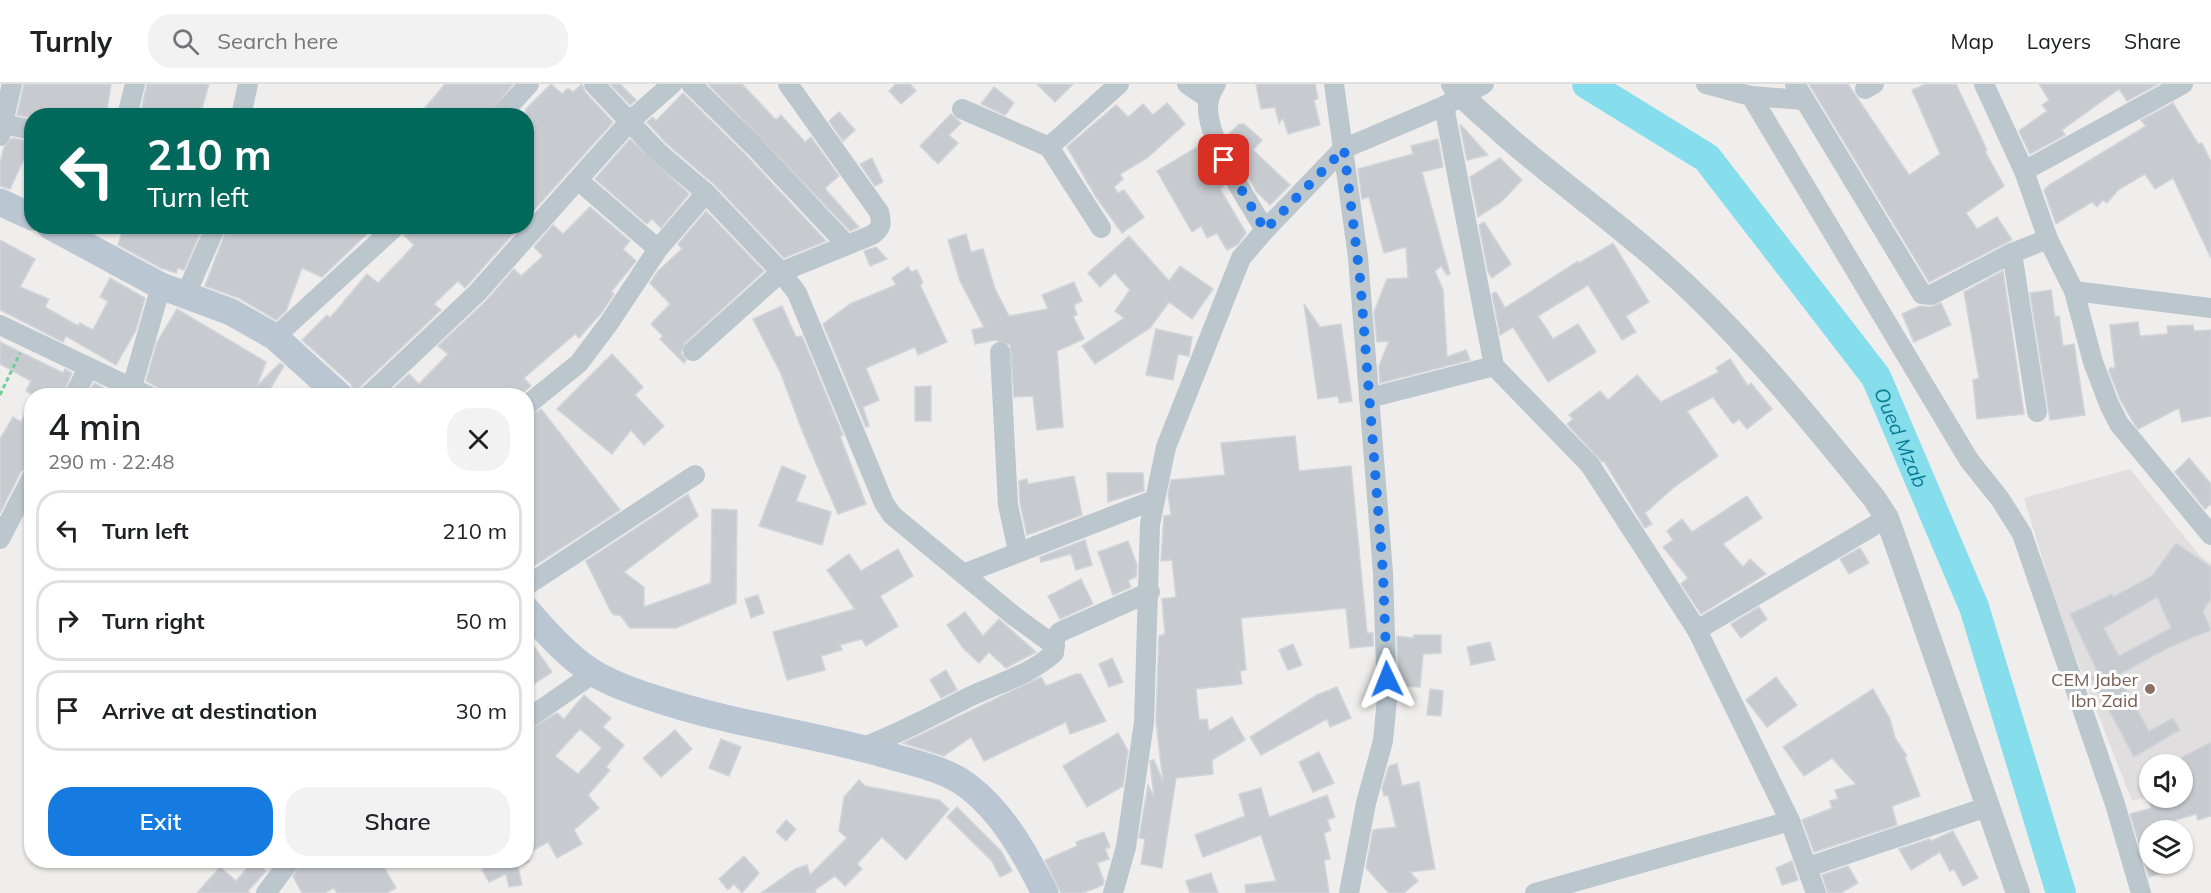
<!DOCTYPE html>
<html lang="en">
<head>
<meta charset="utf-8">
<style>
	:root { --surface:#fff; --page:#f2f2f2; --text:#202124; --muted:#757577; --line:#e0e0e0; --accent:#167be1 }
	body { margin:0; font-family:Mulish,sans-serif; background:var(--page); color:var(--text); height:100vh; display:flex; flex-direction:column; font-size:22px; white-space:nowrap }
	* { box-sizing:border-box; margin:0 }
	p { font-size:20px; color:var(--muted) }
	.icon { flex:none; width:33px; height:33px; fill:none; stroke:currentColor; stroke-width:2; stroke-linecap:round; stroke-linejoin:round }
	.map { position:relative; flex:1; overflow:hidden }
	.panel { position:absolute; left:24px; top:304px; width:510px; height:480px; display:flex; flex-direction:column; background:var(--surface); border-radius:24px; box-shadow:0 2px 4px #0004 }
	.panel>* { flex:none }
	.guide { position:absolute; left:24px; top:24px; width:510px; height:126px; border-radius:24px; box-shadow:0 2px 4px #0004; background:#00695c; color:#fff; overflow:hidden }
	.tools { position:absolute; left:2139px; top:670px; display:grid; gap:12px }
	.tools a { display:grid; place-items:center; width:54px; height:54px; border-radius:50%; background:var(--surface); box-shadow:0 2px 4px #0004; font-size:30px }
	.pin { position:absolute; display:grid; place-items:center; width:51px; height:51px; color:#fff; margin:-26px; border-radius:12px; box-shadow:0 3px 9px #0006 }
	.me { position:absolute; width:66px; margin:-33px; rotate:358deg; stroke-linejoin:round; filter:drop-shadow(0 0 4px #0008) }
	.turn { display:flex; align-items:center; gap:21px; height:126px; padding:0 24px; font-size:27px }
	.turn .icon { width:78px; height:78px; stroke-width:2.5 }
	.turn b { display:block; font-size:42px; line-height:51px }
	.round { display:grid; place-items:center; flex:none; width:63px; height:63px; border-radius:24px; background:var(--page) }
	.head { display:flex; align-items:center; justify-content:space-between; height:102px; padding:0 24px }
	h1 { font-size:36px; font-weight:600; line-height:45px }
	.action { display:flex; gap:12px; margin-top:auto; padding:12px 24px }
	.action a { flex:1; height:69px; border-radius:24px; background:var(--accent); color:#fff; font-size:24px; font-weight:600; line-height:69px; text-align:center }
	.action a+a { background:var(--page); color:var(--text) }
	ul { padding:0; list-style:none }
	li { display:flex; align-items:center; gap:18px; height:81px; margin:0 12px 9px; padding:0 12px; border:3px solid var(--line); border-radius:24px }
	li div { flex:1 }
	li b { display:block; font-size:22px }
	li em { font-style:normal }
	header { display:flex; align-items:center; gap:36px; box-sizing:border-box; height:84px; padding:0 30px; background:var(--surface); border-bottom:2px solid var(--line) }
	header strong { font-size:28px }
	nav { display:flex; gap:33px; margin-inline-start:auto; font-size:21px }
	.search { width:420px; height:54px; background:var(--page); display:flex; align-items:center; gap:15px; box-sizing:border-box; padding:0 21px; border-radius:24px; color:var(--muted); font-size:22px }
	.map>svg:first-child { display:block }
	.education { fill:#e1dedf }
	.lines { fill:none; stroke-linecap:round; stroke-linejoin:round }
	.river { stroke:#86deed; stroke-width:30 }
	.building { fill:#c7cbd0; stroke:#d1d4d9; stroke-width:1.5; fill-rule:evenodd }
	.path { stroke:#72cd9b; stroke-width:3; stroke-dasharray:4.5 3; stroke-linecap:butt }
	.minor { stroke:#bbc6cd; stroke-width:20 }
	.tertiary { stroke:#bbc6cd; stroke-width:24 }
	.secondary { stroke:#bac7d2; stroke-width:27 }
	.route { stroke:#1a73e8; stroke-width:10; stroke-dasharray:0 18 }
	.education-dot { fill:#8d6e63; stroke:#fff; stroke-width:2 }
	.labels { text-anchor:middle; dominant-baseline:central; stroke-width:6; stroke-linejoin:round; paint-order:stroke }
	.education-label { font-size:18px; fill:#785e54; stroke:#fff; text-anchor:end }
	.water-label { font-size:20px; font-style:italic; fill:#0b7e92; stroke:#fff }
</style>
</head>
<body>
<header>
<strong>Turnly</strong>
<div class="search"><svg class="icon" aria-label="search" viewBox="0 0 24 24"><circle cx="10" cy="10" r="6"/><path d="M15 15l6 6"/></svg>Search here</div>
<nav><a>Map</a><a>Layers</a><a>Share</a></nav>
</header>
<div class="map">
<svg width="2211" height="809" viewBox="0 0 2211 809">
	<rect width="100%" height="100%" fill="#f0eded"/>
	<polygon class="education" points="2130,385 2200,472 2211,480 2211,694 2182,681 2150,681 2149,712 2132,717 2059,530 2024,414"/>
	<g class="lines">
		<path class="river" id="s1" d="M 1587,0 L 1707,74 L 1876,293 L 1974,523 L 2061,809"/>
	</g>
	<g class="building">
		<polygon points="24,0 111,0 106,32 32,32 32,34 17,31"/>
		<polygon points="147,0 209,0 200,32 140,32"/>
		<polygon points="445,0 513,0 488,32 418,32"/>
		<polygon points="551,0 562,10 568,4 573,8 582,0 585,8 613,38 526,135 526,25"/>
		<polygon points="610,0 620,0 636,16 630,21"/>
		<polygon points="708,0 742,0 776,36 781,31 805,58 811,53 839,92 825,104 827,107 859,143 850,147"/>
		<polygon points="896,0 910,0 916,7 901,20 889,7"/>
		<polygon points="1037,0 1073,0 1055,18"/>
		<polygon points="1256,0 1315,0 1318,15 1314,16 1320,41 1288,50 1283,34 1279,39 1275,23 1261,25"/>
		<polygon points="1809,0 1848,0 1909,91 1940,70 1912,6 1926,0 1956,0 1987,66 1985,67 2004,102 1966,129 1977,145 1997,133 2012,156 1929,198"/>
		<polygon points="2039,0 2158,0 2127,17 2119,5 2062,46 2065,51 2030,70 2019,47 2047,27 2042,21 2049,16"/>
		<polygon points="994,3 1014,19 1005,31 981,20"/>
		<polygon points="683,9 745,70 826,157 784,174 715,101 666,59 647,38 653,33 656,37"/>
		<polygon points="1167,19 1185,40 1147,74 1120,90 1123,95 1114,103 1118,109 1124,106 1144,133 1122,149 1096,113 1067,63 1116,21 1128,33 1143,20 1153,31"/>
		<polygon points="2173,19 2198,60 2202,59 2211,78 2211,174 2173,94 2155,105 2145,90 2118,106 2107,119 2103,116 2097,123 2092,118 2056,140 2044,106 2049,101 2146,42 2141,36"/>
		<polygon points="839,28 855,46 843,57 829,37"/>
		<polygon points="951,30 961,39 949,51 958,59 938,80 920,62"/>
		<polygon points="1239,40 1244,40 1262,56 1253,66 1290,101 1270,121 1256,107 1227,52"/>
		<polygon points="1460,41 1461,41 1488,71 1467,76"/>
		<polygon points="12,54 32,58 10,105 0,102 0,79 4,63"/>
		<polygon points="630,55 689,110 661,144 652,135 647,140 595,95"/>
		<polygon points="1438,55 1443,83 1422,88 1450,190 1447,191 1441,182 1435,187 1443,206 1447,273 1466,266 1470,276 1380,299 1379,282 1389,257 1377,258 1374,228 1387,195 1408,194 1406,163 1384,169 1369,113 1362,115 1358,85 1413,70 1411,62"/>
		<polygon points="1199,62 1206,74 1209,71 1224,101 1220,105 1246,149 1237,161 1227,166 1217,149 1207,154 1201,142 1192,148 1157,87"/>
		<polygon points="872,74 883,98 875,102 860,80"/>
		<polygon points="1500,74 1522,96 1501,118 1478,133 1470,93"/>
		<polygon points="590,123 630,157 623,165 636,177 611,208 614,210 602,228 579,254 575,250 524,294 531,302 519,312 385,312 409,290 419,300 448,270 438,262 485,218 514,185 521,192 543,172 534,163 553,141 563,150"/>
		<polygon points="706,127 764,187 685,259 681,269 686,276 684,279 660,255 663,252 651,240 670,220 650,199 658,187 682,165 678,160"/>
		<polygon points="1484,138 1511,180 1492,194 1488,188 1479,141"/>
		<polygon points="124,142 195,142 202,145 184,186 178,184 176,189 161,184 118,161"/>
		<polygon points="228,142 375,142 322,193 302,184 286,227 276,236 239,214 205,202"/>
		<polygon points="411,142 520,142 465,204 458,197 434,220 441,226 360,303 356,312 351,300 302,256 327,231 330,234 367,190 378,199 403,173 414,161 404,151"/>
		<polygon points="966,150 971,168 983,165 995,205 1009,232 1048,225 1042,211 1074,198 1082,217 1074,221 1077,231 1073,232 1084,255 1057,267 1063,343 1037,346 1033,312 1014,313 1010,261 995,256 975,260 972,246 984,243 960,197 948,156"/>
		<polygon points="1129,152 1169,197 1180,182 1213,205 1192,235 1169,218 1150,244 1095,280 1082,262 1124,234 1115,227 1130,206 1115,189 1100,203 1088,189"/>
		<polygon points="0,156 35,175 20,203 49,215 45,223 78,242 80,239 93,246 108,217 100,213 110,194 145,214 136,246 116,281 66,252 63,258 0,226"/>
		<polygon points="1613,159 1649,218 1626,232 1636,248 1622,256 1588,201 1538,232 1553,255 1578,240 1596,268 1548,298 1513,243 1500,251 1492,210 1496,208 1505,224 1578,177 1579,179"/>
		<polygon points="876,163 887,175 870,182 864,167"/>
		<polygon points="908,183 911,188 917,186 923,199 920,201 947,258 918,271 915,263 866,284 879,316 863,323 869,342 866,343 823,240 850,220 896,201 892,194"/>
		<polygon points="2003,187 2024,330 1977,335 1973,296 1979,294 1964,208"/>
		<polygon points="2051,206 2055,233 2059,232 2063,262 2074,260 2085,331 2050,336 2030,209"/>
		<polygon points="1941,219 1951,241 1914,258 1902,230 1920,222 1930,223"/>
		<polygon points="1304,220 1320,243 1341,240 1352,317 1339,319 1338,312 1318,315"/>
		<polygon points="782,222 796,253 802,252 843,351 840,352 866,420 838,430 803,349 781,290 753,235"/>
		<polygon points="177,225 266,278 257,302 280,279 284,282 266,312 163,312 165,307 146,297 157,258"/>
		<polygon points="2138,238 2140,252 2168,250 2167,242 2193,241 2194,247 2211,246 2211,332 2182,338 2179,324 2138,345 2133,338 2120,315 2109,287 2110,284 2115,284 2110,241"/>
		<polygon points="1156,245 1192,253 1189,272 1178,270 1173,296 1146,291"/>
		<polygon points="0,258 63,289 65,285 72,289 62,312 36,312 26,307 31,297 0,280"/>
		<polygon points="612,270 643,303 635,311 664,342 644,361 631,346 612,370 557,325"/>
		<polygon points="1730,275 1748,302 1751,299 1772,325 1747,345 1739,335 1733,340 1713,313 1687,327 1718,372 1673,404 1645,429 1652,440 1645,444 1604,377 1602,378 1567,340 1573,335 1569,331 1600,307 1608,316 1637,291 1661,318 1719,288 1716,284"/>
		<polygon points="94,299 104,304 100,312 87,312"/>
		<polygon points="931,302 931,337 915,337 915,303"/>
		<polygon points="32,315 32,381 21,387 0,429 0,355 13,333 21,338"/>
		<polygon points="541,325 620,426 526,487 526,334"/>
		<polygon points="1295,352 1299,387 1351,382 1367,549 1373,549 1373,562 1350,564 1346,524 1241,534 1246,586 1240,587 1242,600 1196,605 1199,636 1207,635 1209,647 1232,633 1245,656 1212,676 1213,690 1176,694 1162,784 1141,780 1145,755 1139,754 1148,701 1154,713 1150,677 1154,676 1163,698 1156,637 1159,552 1165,550 1162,515 1176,513 1172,476 1161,477 1164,432 1171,431 1168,410 1171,396 1225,391 1221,359"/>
		<polygon points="2189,374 2211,400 2211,420 2205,425 2175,388"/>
		<polygon points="782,382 806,392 796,417 831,428 822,461 759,442"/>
		<polygon points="1107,389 1143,389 1144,407 1108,418"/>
		<polygon points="1074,392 1082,431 1027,451 1020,419 1019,397 1027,395 1028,400"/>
		<polygon points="688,410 698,432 624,488 644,503 644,523 711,499 712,425 737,426 736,519 676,544 630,544 620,531 614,531 610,526 586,477"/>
		<polygon points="1747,412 1762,434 1723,460 1743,483 1750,475 1766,490 1701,530 1681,500 1688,494 1663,463 1673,456 1667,447 1682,435 1692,448"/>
		<polygon points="1085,456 1092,481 1076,486 1071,470 1041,478 1040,473"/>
		<polygon points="1128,457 1137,481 1136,493 1128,496 1131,503 1113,511 1098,468"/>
		<path d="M 2176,459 L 2211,483 L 2211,515 L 2203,527 L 2211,546 L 2170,563 L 2118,591 L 2149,647 L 2173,634 L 2180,646 L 2134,673 L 2091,593 L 2098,589 L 2070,530 L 2112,510 L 2113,513 L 2152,492 ZM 2157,513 L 2171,544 L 2119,572 L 2104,544 Z"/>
		<polygon points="1860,464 1869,479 1849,490 1840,475"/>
		<polygon points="898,465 913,492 880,512 898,542 866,562 862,555 840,561 842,566 821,572 825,586 787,596 773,548 855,525 827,486 849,470 861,487"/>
		<polygon points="1081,495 1093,520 1060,535 1048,512"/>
		<polygon points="758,511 764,529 751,534 745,515"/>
		<polygon points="1759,523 1767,535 1741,554 1731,540"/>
		<polygon points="965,528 983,552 999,535 1036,568 1006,584 989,568 979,579 963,564 947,541"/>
		<polygon points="526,551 552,588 526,605"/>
		<polygon points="1414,551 1441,551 1441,569 1423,570 1420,603 1399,602 1397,552 1414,554"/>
		<polygon points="1490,558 1495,576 1471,581 1467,563"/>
		<polygon points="1293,560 1302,581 1288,586 1279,566"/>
		<polygon points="1112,574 1123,598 1109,603 1099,580"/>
		<polygon points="946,586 957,606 941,614 930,596"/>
		<polygon points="1076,590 1081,590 1106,637 1070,650 1066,638 984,677 971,653 944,672 903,659 1041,593 1046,602"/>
		<polygon points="1776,593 1797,621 1767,643 1746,616"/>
		<polygon points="1337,603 1351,634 1330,643 1327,635 1261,671 1250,653 1317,611"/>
		<polygon points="1430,605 1443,607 1441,632 1427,631"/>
		<polygon points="1873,605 1890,635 1895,654 1907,672 1905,673 1920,712 1892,722 1897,741 1814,768 1802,736 1832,724 1830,717 1838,715 1835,706 1856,700 1832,674 1804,692 1783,663"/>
		<path d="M 584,611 L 611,634 L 603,643 L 624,661 L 606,683 L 610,686 L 588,711 L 599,724 L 574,746 L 582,760 L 557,774 L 548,758 L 532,767 L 526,757 L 526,648 L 557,629 L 564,635 ZM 580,645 L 602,664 L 578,690 L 555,672 Z"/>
		<polygon points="675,646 692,665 661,693 643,674"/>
		<polygon points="1118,649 1128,667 1123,702 1087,723 1063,682"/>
		<polygon points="721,655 741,663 729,692 709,684"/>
		<polygon points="2211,658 2211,732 2198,736 2196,730 2150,744 2150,780 2181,780 2182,782 2149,793 2130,730 2152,724 2147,714 2182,714 2182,673"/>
		<polygon points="1319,668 1334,699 1313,708 1299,678"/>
		<polygon points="1397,680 1402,702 1419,698 1435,785 1410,788 1418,797 1404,809 1389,809 1366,784 1373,746 1396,743 1388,711 1384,712 1382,704 1389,682"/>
		<polygon points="859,696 865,702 939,716 949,725 906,776 882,753 857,780 862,785 845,802 835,792 815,806 816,809 761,809 795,785 807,781 810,791 847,754 839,747 844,713"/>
		<polygon points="1261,704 1269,733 1327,711 1335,733 1327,736 1331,746 1324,749 1330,775 1324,776 1329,809 1246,809 1245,801 1276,797 1261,751 1203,773 1195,751 1245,732 1239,710"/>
		<polygon points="957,723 1001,767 1012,787 1000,793 992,777 947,733"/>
		<polygon points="786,736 796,745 786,757 776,748"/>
		<polygon points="1953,747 1978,794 1963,802 1954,785 1950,787 1940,768 1911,786 1899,765 1930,755 1931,757"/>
		<polygon points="1104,748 1110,763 1105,765 1109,775 1097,779 1104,797 1103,801 1083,809 1061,809 1045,776 1077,762 1076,758"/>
		<polygon points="744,772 759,789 742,809 734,800 728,806 719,795"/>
		<polygon points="253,777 266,787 248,807 250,809 197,809 220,783 236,797"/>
		<polygon points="302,777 355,777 357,782 365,777 380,777 396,804 387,809 337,809 334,804 324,809 302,809 293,792"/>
		<polygon points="499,777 530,777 518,783 522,801 509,803 506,790 489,798 482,786"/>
		<polygon points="1792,777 1798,796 1782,801 1776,784"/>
		<polygon points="1848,782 1858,799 1841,809 1828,809 1822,791"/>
		<polygon points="1211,789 1218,809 1190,809 1186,797"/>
	</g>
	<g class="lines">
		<polyline class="path" points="0,311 20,269"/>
		<g class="minor">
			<polyline points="594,0 658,68 706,109 781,188 797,209 884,419 892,431 1014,532 1055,562"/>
			<polyline points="691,0 754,62 846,160"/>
			<polyline points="1187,0 1209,15"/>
			<path d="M 1216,0 C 1212,7 1208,13 1208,22 C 1207,57 1247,115 1265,146"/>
			<polyline points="1334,0 1358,173 1383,489 1387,615 1383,657 1366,719 1349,809"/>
			<polyline points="1706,0 1751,12 1804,16"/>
			<polyline points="1795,0 1922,210 1931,211 2012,169 2048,155"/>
			<polyline points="1984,0 2024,87"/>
			<polyline points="2183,0 2024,87 2048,155 2074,207 2093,278 2109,320 2119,340 2211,451"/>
			<polyline points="1865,5 1874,0"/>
			<polyline points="1751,12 1969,376 2000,415 2022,450 2115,720 2141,809"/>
			<polyline points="1444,22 1494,282 1590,381 1697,546 1790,737 1816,809"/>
			<polyline points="962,25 1049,63 1101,144"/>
			<polyline points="127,32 135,0"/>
			<polyline points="241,32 248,0"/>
			<polyline points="500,32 529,0"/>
			<polyline points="3,40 32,46"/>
			<polyline points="0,52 12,0"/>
			<polyline points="1049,63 1119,0"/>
			<polyline points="579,97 658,165"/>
			<polyline points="2012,169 2037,328"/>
			<polyline points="2074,207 2211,224"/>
			<polyline points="186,210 216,142"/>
			<polyline points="0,241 149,312"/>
			<polyline points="275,253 396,142"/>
			<path d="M 693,267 L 781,188 L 872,151 C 882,144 882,139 879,128 L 788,0"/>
			<polyline points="1000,268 1008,421 1018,467"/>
			<polyline points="132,303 161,202"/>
			<polyline points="74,312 88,284"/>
			<polyline points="368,312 477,209 630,37 672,0"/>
			<polyline points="1369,314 1494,282"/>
			<polyline points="526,322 579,279 609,239 658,165 706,109"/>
			<polyline points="0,455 32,393"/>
			<polyline points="963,490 1154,416"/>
			<polyline points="526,502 695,391"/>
			<polyline points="1697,546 1887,434"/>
			<polyline points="526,636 594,589"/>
			<path d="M 861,664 C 898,650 932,632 967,614 C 996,600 1030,591 1054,569 L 1055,554 L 1060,548 L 1150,508"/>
			<polyline points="1808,783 1987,723"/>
			<polyline points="266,809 290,777"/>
			<polyline points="1113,809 1126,763 1144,638 1150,440 1166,363 1241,174 1265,146 1343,65 1444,22 1484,0"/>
			<polyline points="1535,809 1790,737"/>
		</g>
		<path class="tertiary" d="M 1453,0 C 1467,20 1487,34 1505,51 C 1557,97 1615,137 1667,184 C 1744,253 1808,333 1874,414 L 1887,434 L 1902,476 L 2018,809"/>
		<g class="secondary">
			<polyline points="0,118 32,133"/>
			<polyline points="50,142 161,202 231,228 275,253 340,312"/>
			<path d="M 526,525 C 546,548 566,571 592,588 C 613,601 640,610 663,617 C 734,640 808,649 880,669 C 909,678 945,684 969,703 C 1003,729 1026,771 1045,809"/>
		</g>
	</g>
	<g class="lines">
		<polyline class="route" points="1224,76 1265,146 1344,65 1360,194 1383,489 1387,595"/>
	</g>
	<circle class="education-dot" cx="2150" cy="605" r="6"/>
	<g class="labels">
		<g class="education-label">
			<text x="2138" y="595">CEM Jaber<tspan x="2138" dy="21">Ibn Zaid</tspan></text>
		</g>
		<g class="water-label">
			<text stroke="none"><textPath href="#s1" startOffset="483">Oued Mzab</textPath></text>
		</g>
	</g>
</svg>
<div class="tools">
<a><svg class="icon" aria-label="sound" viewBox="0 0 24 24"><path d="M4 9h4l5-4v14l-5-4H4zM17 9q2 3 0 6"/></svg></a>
<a><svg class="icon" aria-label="layers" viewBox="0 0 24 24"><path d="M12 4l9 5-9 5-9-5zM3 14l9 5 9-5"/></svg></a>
</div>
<div class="pin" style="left:1224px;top:76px;background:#d93025"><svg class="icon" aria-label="arrive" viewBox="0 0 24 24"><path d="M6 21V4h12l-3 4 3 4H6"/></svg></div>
<svg class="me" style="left:1387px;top:595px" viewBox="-20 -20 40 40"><path d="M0-17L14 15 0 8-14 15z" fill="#1a73e8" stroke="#fff" stroke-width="4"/></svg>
<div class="guide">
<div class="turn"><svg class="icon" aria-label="left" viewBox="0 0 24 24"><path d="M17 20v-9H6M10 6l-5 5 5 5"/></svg><div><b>210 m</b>Turn left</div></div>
</div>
<section class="panel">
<div class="head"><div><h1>4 min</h1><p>290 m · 22:48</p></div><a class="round"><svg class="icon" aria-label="close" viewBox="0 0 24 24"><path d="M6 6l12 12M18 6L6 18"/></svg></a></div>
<ul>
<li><svg class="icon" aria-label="left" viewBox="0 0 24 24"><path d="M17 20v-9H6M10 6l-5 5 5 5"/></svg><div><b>Turn left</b></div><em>210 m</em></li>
<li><svg class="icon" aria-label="right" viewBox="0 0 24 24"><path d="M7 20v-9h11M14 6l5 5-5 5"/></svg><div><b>Turn right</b></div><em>50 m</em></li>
<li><svg class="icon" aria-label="arrive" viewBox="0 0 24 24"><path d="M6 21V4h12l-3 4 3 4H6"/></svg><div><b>Arrive at destination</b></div><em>30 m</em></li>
</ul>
<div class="action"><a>Exit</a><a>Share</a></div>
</section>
</div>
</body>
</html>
